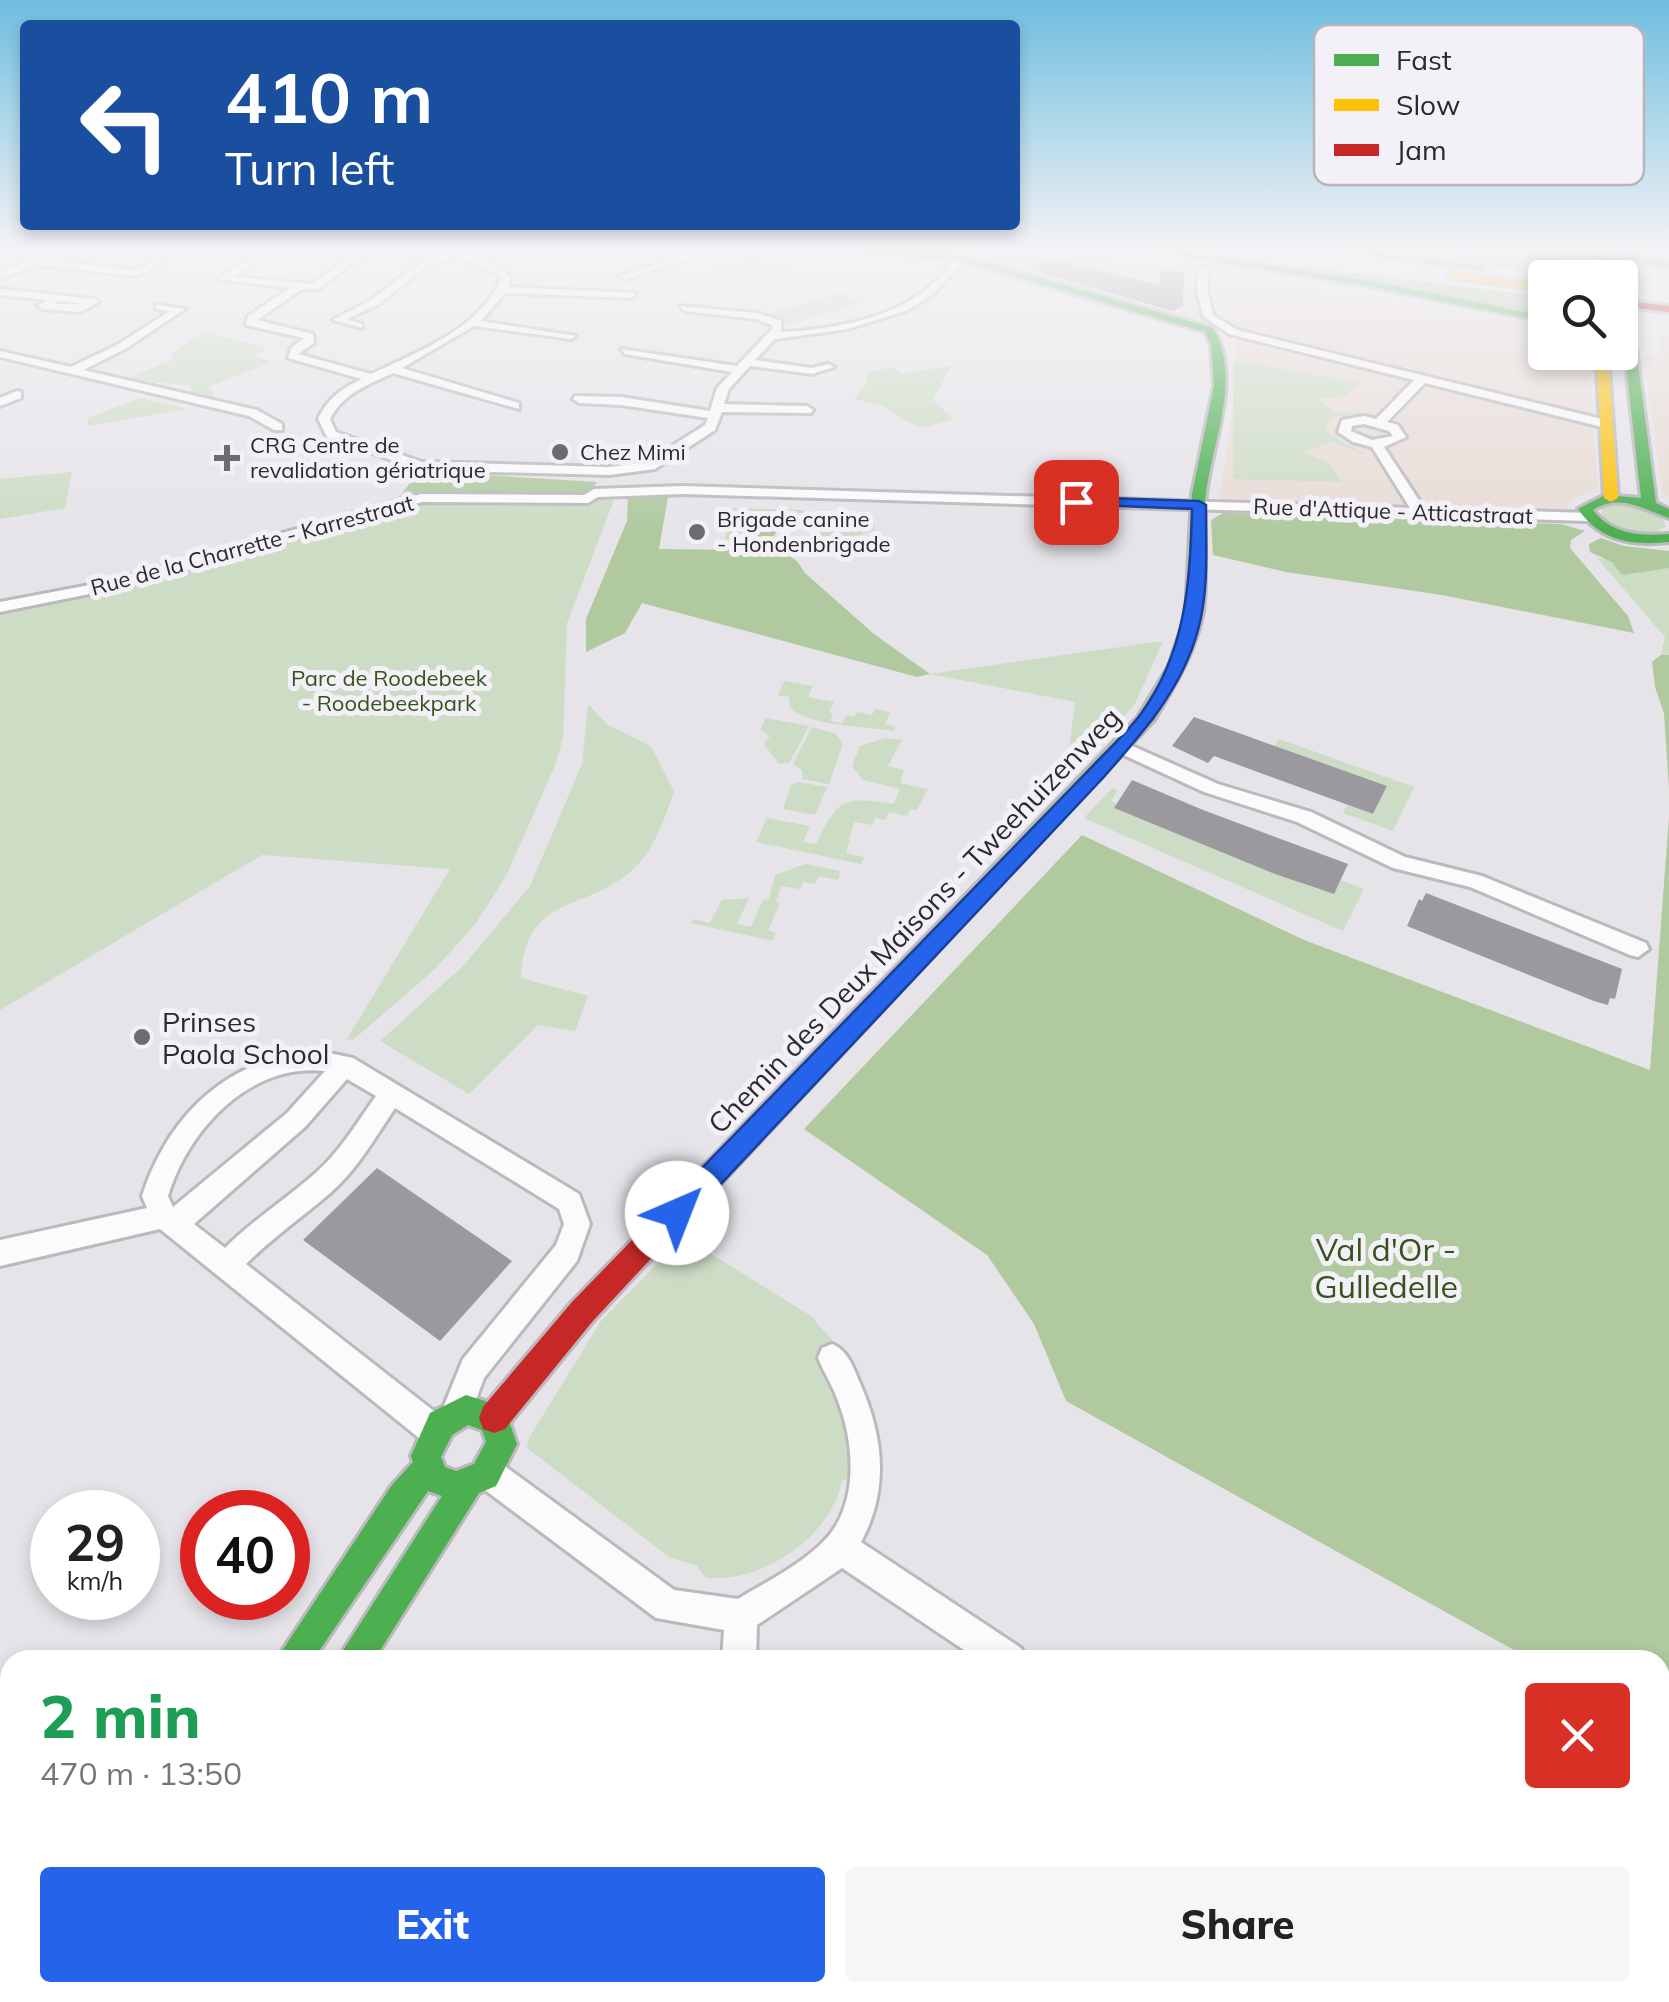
<!DOCTYPE html>
<html lang="en">
<head>
<meta charset="utf-8">
<style>
	:root { --surface:#fff; --page:#f6f6f6; --text:#222; --muted:#767676; --accent:#2563eb }
	body { margin:0; font-family:Mulish,sans-serif; background:var(--page); color:var(--text); height:100vh; display:flex; flex-direction:column; font-size:38px; white-space:nowrap }
	* { box-sizing:border-box; margin:0 }
	p { font-size:32px; color:var(--muted) }
	.icon { flex:none; width:55px; height:55px; fill:none; stroke:currentColor; stroke-width:2; stroke-linecap:round; stroke-linejoin:round }
	.map { position:relative; flex:1; overflow:hidden }
	.sheet { position:absolute; left:0px; top:1650px; width:1670px; height:352px; display:flex; flex-direction:column; background:var(--surface); border-radius:30px 30px 0 0; box-shadow:0 5px 15px #0003 }
	.sheet>* { flex:none }
	.top-card { position:absolute; left:20px; top:20px; width:1000px; height:210px; border-radius:10px; box-shadow:0 5px 15px #0003; background:#1a4fa0; color:#fff; overflow:hidden }
	.buttons { position:absolute; left:1528px; top:260px; display:grid; gap:20px }
	.buttons a { display:grid; place-items:center; width:110px; height:110px; border-radius:10px; background:var(--surface); box-shadow:0 5px 15px #0003; font-size:50px }
	.speed { position:absolute; left:30px; top:1490px; display:flex; gap:20px; font-size:50px; font-weight:700; text-align:center }
	.speed>* { display:grid; place-content:center; width:130px; height:130px; border-radius:50%; background:var(--surface); box-shadow:0 5px 15px #0003; line-height:1 }
	.speed small { font-size:25px; font-weight:400 }
	.speed .limit { border:15px solid #d22; background:#fff; color:#111 }
	.pin { position:absolute; display:grid; place-items:center; width:85px; height:85px; color:#fff; margin:-42px; border-radius:20px; box-shadow:0 5px 15px #0006 }
	.me { position:absolute; width:110px; margin:-55px; rotate:44deg; stroke-linejoin:round; filter:drop-shadow(0 0 8px #0008) }
	.turn { display:flex; align-items:center; gap:35px; height:210px; padding:0 40px; font-size:45px }
	.turn .icon { width:130px; height:130px; stroke-width:2.5 }
	.turn b { display:block; font-size:70px; line-height:85px }
	.round { display:grid; place-items:center; flex:none; width:105px; height:105px; border-radius:10px; background:var(--page) }
	.overview { display:flex; align-items:center; justify-content:space-between; height:170px; padding:0 40px }
	h1 { font-size:60px; font-weight:800; line-height:75px; color:#1e9e55 }
	.action { display:flex; gap:20px; margin-top:auto; padding:20px 40px }
	.action a { flex:1; height:115px; border-radius:10px; background:var(--accent); color:#fff; font-size:40px; font-weight:800; line-height:115px; text-align:center }
	.action a+a { background:var(--page); color:var(--text) }
	.map>svg:first-child { display:block }
	.commercial { fill:#e8dcd6 }
	.green { fill:#cddcc4 }
	.forest { fill:#b0c99f }
	.building { fill:#9b999d }
	.lines { fill:none; stroke-linecap:round; stroke-linejoin:round }
	.street-casing { stroke:#bbb9bd; stroke-width:6 }
	.fast-casing { stroke:#bbb9bd; stroke-width:6 }
	.slow-casing { stroke:#bbb9bd; stroke-width:6 }
	.jam-casing { stroke:#bbb9bd; stroke-width:6 }
	.street { fill:#fbfbfc; fill-rule:evenodd }
	.fast { fill:#4caf50; fill-rule:evenodd }
	.slow { fill:#ffc107; fill-rule:evenodd }
	.jam { fill:#c62828; fill-rule:evenodd }
	.fast-bridge-casing { stroke:#bbb9bd; stroke-width:12; stroke-linecap:butt }
	.fast-bridge { stroke:#4caf50; stroke-width:10 }
	.route { fill:#2563eb; stroke:#184099; stroke-width:2.5 }
	.poi-dot { fill:#6d6b6f; stroke:#f3f0f7; stroke-width:4 }
	.labels { text-anchor:middle; dominant-baseline:central; stroke-width:10; stroke-linejoin:round; paint-order:stroke }
	.far-poi-label { font-size:22px; fill:#2c2a2d; stroke:#f3f0f7; text-anchor:start }
	.far-street-label { font-size:22px; fill:#2c2a2d; stroke:#f3f0f7 }
	.far-park-label { font-size:22px; fill:#35541c; stroke:#f3f0f7 }
	.street-label { font-size:28px; fill:#2c2a2d; stroke:#f3f0f7 }
	.poi-label { font-size:28px; fill:#2c2a2d; stroke:#f3f0f7; text-anchor:start }
	.near-park-label { font-size:32px; fill:#35541c; stroke:#f3f0f7 }
	.key { fill:#f3f0f7; stroke:#b7b5ba; stroke-width:2.5 }
	.key-label { font-size:28px; fill:#2c2a2d }
</style>
</head>
<body>
<div class="map">
<svg width="1669" height="2002" viewBox="0 0 1669 2002">
	<rect width="100%" height="100%" fill="#e6e4e9"/>
	<g class="commercial">
		<polygon points="905,250 1042,250 1203,269 1544,325 1545,352 1588,353 1598,488 1570,500 1567,511 1219,500 1240,365 1234,339 1201,322 974,256"/>
		<polygon points="1664,335 1669,335 1669,496 1662,492 1644,355 1659,357 1659,338"/>
	</g>
	<g class="green">
		<polygon points="751,257 813,281 701,285 693,282"/>
		<polygon points="841,293 862,302 791,325 768,314"/>
		<polygon points="204,331 268,349 254,356 272,362 208,387 214,394 209,397 190,393 192,386 127,379 172,359 173,353"/>
		<polygon points="1233,360 1359,383 1346,396 1316,399 1338,413 1372,412 1333,417 1326,425 1328,433 1366,455 1331,442 1303,452 1330,464 1342,482 1233,479"/>
		<polygon points="951,366 933,400 954,419 923,428 902,419 886,407 854,399 865,384 868,373 890,367 902,373"/>
		<polygon points="140,398 186,409 87,426 88,418"/>
		<polygon points="72,472 65,508 0,519 0,479"/>
		<polygon points="617,492 567,623 563,738 556,763 507,874 476,923 436,968 353,1040 347,1039 450,869 262,855 0,1010 0,612 129,585 174,569 420,501"/>
		<path d="M 1607,505 C 1627,502 1660,506 1666,527 C 1646,539 1618,531 1601,516 L 1602,508 Z"/>
		<polygon points="731,508 802,510 811,515 812,520 806,513 788,513 779,520 754,514 747,522 742,550 723,551"/>
		<polygon points="826,518 874,523 875,530 820,547 806,544"/>
		<polygon points="1597,558 1669,568 1669,655 1661,655 1665,637"/>
		<polygon points="1163,641 1135,704 1083,762 1068,758 1075,702 930,674"/>
		<path d="M 784,681 L 813,686 L 808,697 L 834,702 L 829,712 L 833,714 L 831,721 L 842,723 L 846,716 L 854,717 L 857,712 L 872,715 L 875,709 L 890,712 L 885,724 L 896,727 L 894,731 C 866,726 811,727 790,708 L 789,697 L 778,695 Z"/>
		<path d="M 588,704 L 608,725 L 651,746 L 674,791 C 664,820 654,852 630,872 C 580,914 526,893 521,978 L 588,996 L 575,1031 L 538,1025 L 469,1094 L 380,1041 L 463,966 L 530,886 L 582,764 Z"/>
		<polygon points="766,718 809,726 789,763 779,764 764,744 770,736 760,730"/>
		<polygon points="812,727 834,733 843,743 829,784 802,779 802,770 793,764"/>
		<path d="M 885,738 L 902,740 L 888,766 L 904,770 L 900,783 L 928,789 L 917,810 L 910,809 L 907,816 L 889,812 L 886,820 L 875,818 L 872,825 L 854,822 L 846,853 L 864,857 L 861,864 L 756,842 L 767,818 L 810,826 L 803,842 L 816,844 C 838,799 842,796 894,804 L 900,789 L 863,780 L 852,766 L 860,746 Z"/>
		<polygon points="1279,739 1414,787 1393,831 1343,813 1347,805 1373,814 1387,786 1275,746"/>
		<polygon points="798,782 827,787 815,815 783,809 791,785"/>
		<polygon points="1112,788 1118,790 1111,801 1117,804 1115,809 1319,890 1340,880 1364,889 1343,931 1084,818"/>
		<polygon points="805,864 841,871 838,880 819,876 815,884 803,882 800,889 781,886 776,902 780,903 768,930 776,933 773,941 691,923 693,919 710,923 722,900 749,898 737,924 751,927 763,899 769,900 775,875"/>
		<path d="M 684,1237 L 811,1316 L 838,1347 L 823,1370 C 846,1404 850,1440 851,1480 L 842,1480 C 832,1537 762,1583 706,1578 L 697,1566 L 669,1557 L 527,1448 L 529,1438 L 601,1321 Z"/>
	</g>
	<g class="forest">
		<polygon points="1360,250 1521,260 1576,259 1583,262 1583,277"/>
		<polygon points="1210,255 1545,297 1545,317"/>
		<polygon points="419,471 597,482 587,497 417,496 394,504"/>
		<polygon points="628,492 668,497 659,549 741,550 747,522 754,514 779,520 775,535 766,539 769,543 797,561 805,573 874,634 930,674 917,677 642,603 625,633 586,652 586,619 627,521"/>
		<polygon points="1223,513 1561,524 1585,531 1571,540 1570,548 1628,616 1634,633 1442,595 1286,572 1213,555 1211,520"/>
		<polygon points="1601,538 1624,546 1669,551 1669,568 1622,575 1612,562 1590,552 1589,544"/>
		<polygon points="1661,655 1669,655 1669,789 1664,713 1655,687 1652,662"/>
		<polygon points="1669,817 1669,1736 1660,1731 1660,1660 1532,1660 1066,1401 1034,1324 987,1255 804,1129 1082,835 1304,940 1650,1070"/>
	</g>
	<g class="building">
		<polygon points="1052,258 1159,285 1160,270 1184,272 1183,306 1172,311 1025,268"/>
		<polygon points="1194,717 1275,746 1387,786 1373,814 1214,756 1208,763 1172,746"/>
		<polygon points="1132,780 1203,810 1348,864 1334,894 1275,874 1114,808"/>
		<polygon points="1426,893 1622,969 1615,999 1610,998 1608,1005 1594,1001 1407,926 1419,899 1422,901"/>
		<polygon points="377,1168 512,1261 440,1341 303,1240"/>
	</g>
	<g class="lines">
		<g class="street-casing">
			<g id="street">
				<path d="M 263,250 L 275,250 L 233,277 L 313,284 L 350,255 L 320,250 L 400,254 L 440,250 L 400,260 L 361,256 L 319,289 L 302,289 L 257,320 L 313,334 L 314,343 L 298,354 L 371,374 C 416,353 480,329 501,279 L 498,274 L 459,257 L 428,265 L 379,304 L 347,319 L 362,324 L 362,328 L 333,320 L 371,300 L 422,261 L 451,253 L 446,250 C 466,250 498,261 511,279 L 508,287 L 636,293 L 632,298 L 505,293 L 481,321 L 576,336 L 571,339 L 474,326 L 402,368 L 519,403 L 519,409 L 393,373 C 368,385 343,393 330,419 L 336,432 L 422,462 L 609,467 L 647,462 L 705,425 L 708,418 L 621,405 L 579,403 L 573,399 L 575,396 L 621,397 L 710,411 L 717,388 L 732,372 L 625,354 L 621,349 L 737,366 L 773,328 L 772,325 L 756,319 L 684,311 L 680,306 L 758,313 L 781,321 L 781,332 C 826,330 881,321 919,295 C 934,285 946,270 959,256 L 967,258 L 933,294 L 908,310 L 848,329 L 775,339 L 755,360 L 812,368 L 828,364 L 834,367 L 812,374 L 750,366 L 729,389 L 724,404 L 807,406 L 813,410 L 811,413 L 722,412 L 715,430 L 655,469 L 609,475 L 420,470 L 327,437 L 318,419 C 328,398 341,389 362,379 L 288,358 L 291,348 L 304,338 L 246,325 L 248,316 L 290,288 L 218,279 Z"/>
				<polygon points="699,250 714,250 626,279 618,277"/>
				<polygon points="47,253 52,256 45,260 135,270 158,260 166,262 136,276 35,265 0,279 0,272"/>
				<path d="M 1204,267 L 1209,270 L 1207,290 L 1213,315 L 1237,330 L 1610,421 L 1612,424 L 1606,428 L 1425,383 L 1387,422 L 1398,425 L 1406,437 L 1384,447 L 1424,508 L 1587,513 L 1594,517 L 1587,521 L 683,494 L 598,497 L 588,503 L 422,502 L 124,587 L 0,612 L 0,602 L 116,580 L 421,494 L 584,495 L 594,489 L 683,486 L 1410,508 L 1372,447 L 1353,442 L 1338,432 L 1342,420 L 1364,416 L 1376,419 L 1414,380 L 1229,334 L 1203,316 L 1197,290 L 1199,270 ZM 1364,424 L 1389,431 L 1393,436 L 1372,440 L 1351,431 L 1352,426 Z"/>
				<path d="M 0,289 L 94,299 L 99,302 L 80,312 L 43,309 L 38,306 L 46,300 L 0,295 ZM 58,301 L 82,304 L 54,304 Z"/>
				<polygon points="156,305 185,309 125,349 83,370 257,410 282,424 282,430 274,430 249,416 0,357 0,351 71,367 117,345 170,311 156,309"/>
				<polygon points="17,391 21,392 21,398 0,406 0,398"/>
				<polygon points="1121,741 1218,784 1311,812 1405,857 1482,876 1646,943 1649,949 1638,957 1630,955 1470,887 1393,868 1297,822 1204,792 1115,751 1115,743"/>
				<path d="M 319,1051 L 353,1058 L 579,1194 L 590,1224 L 577,1261 L 484,1378 L 467,1424 L 456,1428 L 447,1424 L 450,1431 L 446,1442 L 435,1446 L 424,1442 L 160,1229 L 0,1266 L 0,1240 L 147,1208 L 142,1196 C 169,1113 230,1056 319,1051 ZM 325,1071 L 287,1113 L 173,1207 L 168,1196 C 188,1130 249,1063 325,1071 ZM 347,1079 L 376,1096 C 356,1124 338,1155 311,1177 C 282,1202 253,1220 225,1248 L 194,1224 L 305,1127 ZM 395,1108 L 559,1209 L 564,1224 L 556,1245 L 463,1359 L 441,1413 L 444,1419 L 246,1264 C 272,1238 301,1218 329,1194 C 356,1171 375,1138 395,1108 Z"/>
				<path d="M 832,1344 C 847,1350 853,1366 859,1381 C 883,1434 890,1489 861,1542 L 1021,1648 L 1026,1660 L 979,1660 L 842,1568 L 757,1625 L 756,1660 L 722,1660 L 724,1630 L 656,1618 L 477,1484 L 473,1473 L 477,1462 L 488,1458 L 499,1462 L 674,1590 L 738,1599 C 766,1582 799,1566 823,1542 C 859,1507 855,1444 838,1401 C 833,1386 824,1373 818,1358 L 822,1348 Z"/>
				<polygon points="676,1992 716,1992 715,2002 675,2002"/>
				<polygon points="1464,1992 1513,1992 1517,2002 1468,2002"/>
			</g>
		</g>
		<g class="fast-casing">
			<g id="fast">
				<path d="M 833,250 L 962,255 L 1213,328 C 1242,377 1213,440 1206,493 C 1201,533 1209,576 1202,616 C 1194,654 1173,687 1154,720 L 778,1122 L 769,1126 L 760,1122 L 757,1115 L 760,1108 L 1138,717 L 1169,666 L 1186,615 L 1192,494 L 1214,386 L 1211,345 L 1205,332 L 961,261 Z"/>
				<polygon points="1147,250 1172,250 1372,281 1545,316 1545,322 1372,287"/>
				<polygon points="1332,250 1363,250 1485,267 1480,270"/>
				<polygon points="1577,250 1590,250 1610,260 1638,255 1669,262 1669,268 1638,261 1609,266"/>
				<path d="M 1630,345 L 1636,348 L 1656,503 L 1669,509 L 1669,518 C 1643,509 1619,493 1593,510 C 1612,535 1640,536 1669,534 L 1669,542 C 1632,546 1600,541 1578,509 L 1605,495 L 1641,498 L 1624,348 Z"/>
				<polygon points="1586,352 1597,352 1609,380 1601,380"/>
				<path d="M 466,1395 L 504,1407 L 517,1444 L 496,1486 L 479,1493 L 374,1660 L 337,1660 L 442,1496 L 428,1491 L 313,1660 L 276,1660 L 392,1485 L 413,1462 L 411,1456 L 430,1413 ZM 468,1425 L 482,1430 L 486,1442 L 474,1464 L 456,1471 L 445,1467 L 441,1457 L 452,1435 Z"/>
				<polygon points="48,1992 91,1992 87,2002 44,2002"/>
				<polygon points="114,1992 157,1992 153,2002 110,2002"/>
			</g>
		</g>
		<g class="slow-casing">
			<g id="slow">
				<polygon points="1479,251 1529,255 1585,253 1590,256 1529,261 1476,256"/>
				<polygon points="1450,272 1545,285 1545,291 1447,277"/>
				<polygon points="1596,352 1608,352 1618,498 1611,502 1604,498"/>
			</g>
		</g>
		<g class="jam-casing">
			<g id="jam">
				<polygon points="1620,300 1669,306 1669,312 1620,306"/>
				<polygon points="769,1104 778,1108 781,1115 778,1122 592,1322 505,1429 494,1433 483,1429 479,1418 483,1407 572,1302 760,1108"/>
			</g>
		</g>
		<use href="#street" class="street"/>
		<use href="#fast" class="fast"/>
		<use href="#slow" class="slow"/>
		<use href="#jam" class="jam"/>
		<g class="fast-bridge-casing">
			<polyline id="fast-bridge" points="1625,269 1628,312"/>
		</g>
		<use href="#fast-bridge" class="fast-bridge"/>
	</g>
	<linearGradient id="sky" x2="0" y2="1"><stop stop-color="#6fbee0"/><stop offset="0.47" stop-color="#f4f3f5"/><stop offset="1" stop-color="#f4f3f5" stop-opacity="0"/></linearGradient>
	<rect width="1669" height="531" fill="url(#sky)"/>
	<path class="route" d="M 1076,497 L 1199,501 L 1206,505 C 1206,546 1209,590 1198,630 C 1182,690 1141,735 1101,780 L 686,1221 L 677,1225 L 667,1221 L 664,1213 L 667,1204 L 1088,771 C 1105,753 1125,735 1140,715 C 1186,653 1190,583 1192,509 L 1071,504 L 1069,502 Z"/>
	<g class="poi-dot">
		<circle cx="560" cy="452" r="10"/>
		<path d="M222 443h10v10h10v10h-10v10h-10v-10h-10v-10h10z"/>
		<circle cx="697" cy="532" r="10"/>
		<circle cx="142" cy="1037" r="10"/>
	</g>
	<g class="labels">
		<g class="far-poi-label">
			<text x="250" y="445">CRG Centre de<tspan x="250" dy="25">revalidation gériatrique</tspan></text>
			<text x="580" y="452">Chez Mimi</text>
			<text x="717" y="519">Brigade canine<tspan x="717" dy="25">- Hondenbrigade</tspan></text>
		</g>
		<g class="far-street-label">
			<text transform="translate(1393 511) rotate(2)">Rue d'Attique - Atticastraat</text>
			<text transform="translate(252 545) rotate(-15)">Rue de la Charrette - Karrestraat</text>
		</g>
		<g class="far-park-label">
			<text x="389" y="678">Parc de Roodebeek<tspan x="389" dy="25">- Roodebeekpark</tspan></text>
		</g>
		<g class="street-label">
			<text transform="translate(914 920) rotate(-46)">Chemin des Deux Maisons - Tweehuizenweg</text>
		</g>
		<g class="poi-label">
			<text x="162" y="1021">Prinses<tspan x="162" dy="32">Paola School</tspan></text>
		</g>
		<g class="near-park-label">
			<text x="1386" y="1249">Val d'Or -<tspan x="1386" dy="37">Gulledelle</tspan></text>
		</g>
	</g>
	<rect x="1314" y="25" width="330" height="160" rx="15" class="key"/>
	<rect x="1334" y="54" width="45" height="12" fill="#4caf50"/>
	<rect x="1334" y="99" width="45" height="12" fill="#ffc107"/>
	<rect x="1334" y="144" width="45" height="12" fill="#c62828"/>
	<g class="key-label">
		<text x="1396" y="70">Fast</text>
		<text x="1396" y="115">Slow</text>
		<text x="1396" y="160">Jam</text>
	</g>
</svg>
<div class="buttons">
<a><svg class="icon" aria-label="search" viewBox="0 0 24 24"><circle cx="10" cy="10" r="6"/><path d="M15 15l6 6"/></svg></a>
</div>
<div class="speed"><div>29<small>km/h</small></div><div class="limit">40</div></div>
<div class="pin" style="left:1076px;top:502px;background:#d93025"><svg class="icon" aria-label="arrive" viewBox="0 0 24 24"><path d="M6 21V4h12l-3 4 3 4H6"/></svg></div>
<svg class="me" style="left:677px;top:1213px" viewBox="-20 -20 40 40"><circle r="19" fill="#fff"/><path d="M0-13L10 11 0 6-10 11z" fill="#2563eb"/></svg>
<div class="top-card">
<div class="turn"><svg class="icon" aria-label="left" viewBox="0 0 24 24"><path d="M17 20v-9H6M10 6l-5 5 5 5"/></svg><div><b>410 m</b>Turn left</div></div>
</div>
<section class="sheet">
<div class="overview"><div><h1>2 min</h1><p>470 m · 13:50</p></div><a class="round" style="background:#d93025;color:#fff"><svg class="icon" aria-label="close" viewBox="0 0 24 24"><path d="M6 6l12 12M18 6L6 18"/></svg></a></div>
<div class="action"><a>Exit</a><a>Share</a></div>
</section>
</div>
</body>
</html>
